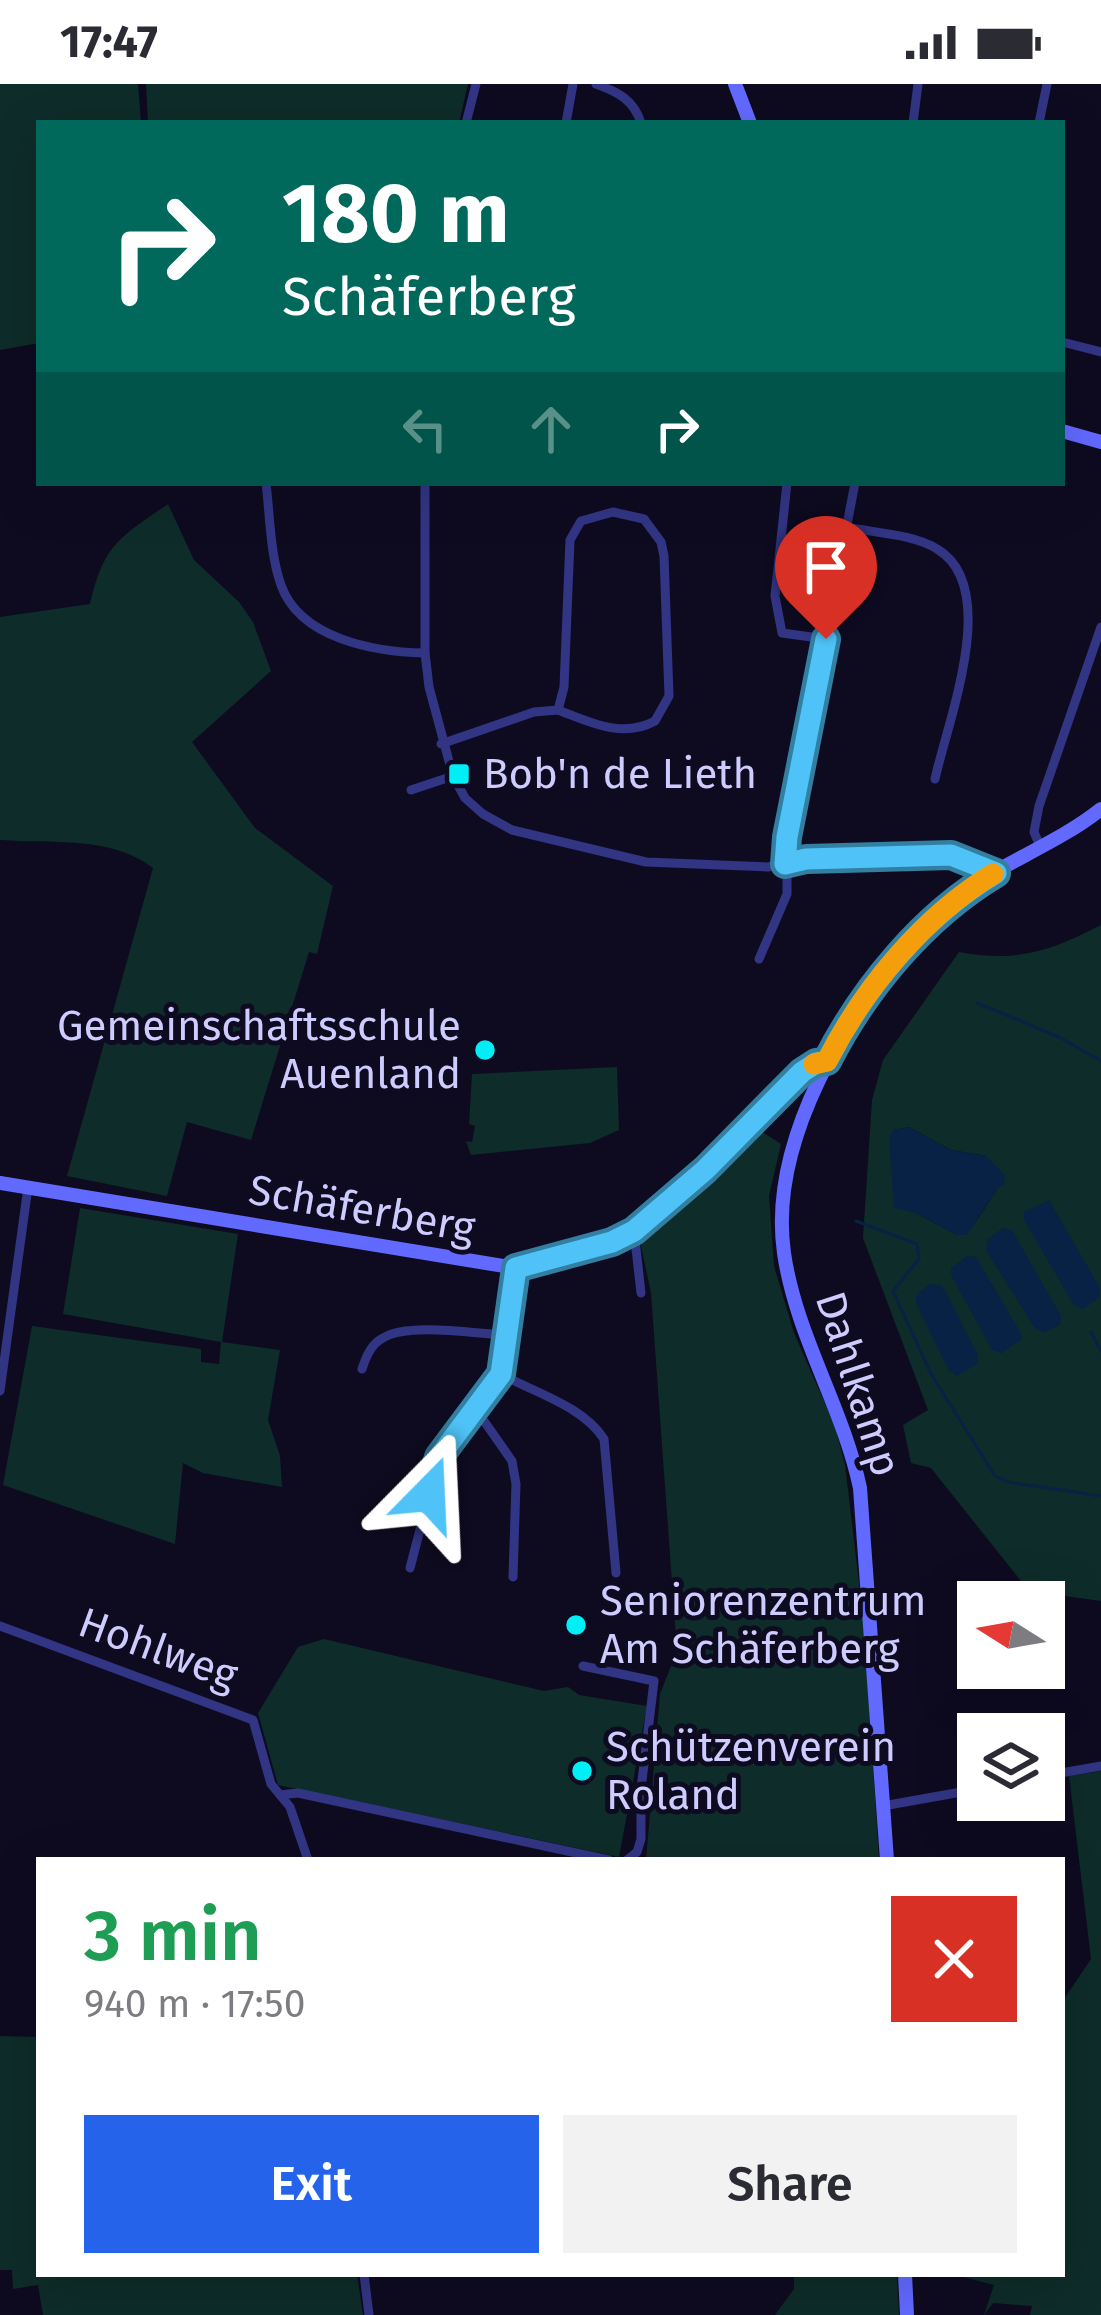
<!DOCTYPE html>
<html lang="en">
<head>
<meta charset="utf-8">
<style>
	:root { --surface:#fff; --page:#f2f2f3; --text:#2b2b33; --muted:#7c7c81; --accent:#2563eb }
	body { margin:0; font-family:"Fira Sans",sans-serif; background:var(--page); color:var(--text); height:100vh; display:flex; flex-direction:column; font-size:45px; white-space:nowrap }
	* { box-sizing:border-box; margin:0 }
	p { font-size:39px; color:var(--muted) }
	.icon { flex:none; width:66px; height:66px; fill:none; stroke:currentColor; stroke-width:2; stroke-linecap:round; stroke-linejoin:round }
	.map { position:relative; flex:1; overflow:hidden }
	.details { position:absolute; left:36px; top:1773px; width:1029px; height:420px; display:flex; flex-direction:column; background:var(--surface); border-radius:0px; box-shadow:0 12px 48px #0002 }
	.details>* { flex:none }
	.banner { position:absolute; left:36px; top:36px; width:1029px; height:366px; border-radius:0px; box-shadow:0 12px 48px #0002; background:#00695c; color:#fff; overflow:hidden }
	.needle { width:78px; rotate:281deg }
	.fabs { position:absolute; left:957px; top:1497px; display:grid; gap:24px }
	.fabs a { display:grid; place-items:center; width:108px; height:108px; border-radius:0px; background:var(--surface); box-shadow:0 12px 48px #0002; font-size:60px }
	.pin { position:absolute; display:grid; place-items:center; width:102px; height:102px; color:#fff; margin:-123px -51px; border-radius:50% 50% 50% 0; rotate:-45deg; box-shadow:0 0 12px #0007 }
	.pin .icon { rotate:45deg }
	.me { position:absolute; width:132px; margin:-66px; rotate:21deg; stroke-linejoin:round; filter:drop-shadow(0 0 9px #0008) }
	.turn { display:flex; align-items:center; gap:42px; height:252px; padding:0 48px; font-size:54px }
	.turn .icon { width:156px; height:156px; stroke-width:2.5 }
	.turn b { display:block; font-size:84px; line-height:102px }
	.lanes { display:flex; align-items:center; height:114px; padding:0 48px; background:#0003; justify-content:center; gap:60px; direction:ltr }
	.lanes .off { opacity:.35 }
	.round { display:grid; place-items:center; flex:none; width:126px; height:126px; border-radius:0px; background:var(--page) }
	.headline { display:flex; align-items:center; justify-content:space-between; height:204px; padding:0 48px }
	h1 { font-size:72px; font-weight:600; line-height:90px; color:#1e9e55 }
	.primary-button { display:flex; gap:24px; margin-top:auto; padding:24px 48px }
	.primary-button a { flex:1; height:138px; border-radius:0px; background:var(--accent); color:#fff; font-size:48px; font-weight:600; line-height:138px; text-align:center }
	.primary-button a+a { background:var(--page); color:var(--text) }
	.status { display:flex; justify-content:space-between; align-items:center; height:84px; padding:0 60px; background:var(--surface); direction:ltr }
	.status svg { height:33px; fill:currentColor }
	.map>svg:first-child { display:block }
	.green { fill:#0e2c29; fill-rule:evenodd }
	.water { fill:#072244 }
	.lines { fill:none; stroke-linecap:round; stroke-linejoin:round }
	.stream { stroke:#072244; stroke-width:3 }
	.street { stroke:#323584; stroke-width:9 }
	.secondary { stroke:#6269ff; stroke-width:14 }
	.route-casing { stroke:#337fa1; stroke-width:30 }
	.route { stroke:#4fc3f7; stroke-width:21 }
	.slow { stroke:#f59e0b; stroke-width:21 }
	.poi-dot { fill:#00eef6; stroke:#0e0b21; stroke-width:4.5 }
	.labels { text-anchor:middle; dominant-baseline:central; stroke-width:10; stroke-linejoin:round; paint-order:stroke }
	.poi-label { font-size:42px; fill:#cecbff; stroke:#0e0b21; text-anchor:start }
	.street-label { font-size:42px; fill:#cecbff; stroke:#0e0b21 }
</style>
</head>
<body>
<div class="status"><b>17:47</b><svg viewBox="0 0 49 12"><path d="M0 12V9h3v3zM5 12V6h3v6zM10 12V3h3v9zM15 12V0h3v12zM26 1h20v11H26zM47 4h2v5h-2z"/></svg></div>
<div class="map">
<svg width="1101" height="2231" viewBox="0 0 1101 2231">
	<rect width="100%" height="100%" fill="#0e0b21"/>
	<g class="green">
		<polygon points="0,0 138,0 141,39 39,39 39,259 0,266"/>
		<polygon points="146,0 468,0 459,39 148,39"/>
		<path d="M 168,420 L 194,476 L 239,518 L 253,538 L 271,587 L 192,658 L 255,744 L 333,802 L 317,870 L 309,868 L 251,1056 L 187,1038 L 167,1112 L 67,1092 L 153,784 C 110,751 52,760 0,756 L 0,533 L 90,520 C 104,460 119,454 168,420 Z"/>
		<path d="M 1101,841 L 1101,1517 L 1029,1507 L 931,1384 L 911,1379 L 903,1341 L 928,1326 L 863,1154 L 872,1016 L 883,976 L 959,868 C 1016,879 1051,867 1101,841 ZM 909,1043 L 951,1066 L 986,1072 L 997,1105 L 978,1135 L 957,1151 L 916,1129 L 894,1046 Z"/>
		<polygon points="617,983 619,1046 590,1059 471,1071 466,1057 472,1058 475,1042 469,1040 472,990"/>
		<polygon points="756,1044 781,1060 769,1112 774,1182 794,1249 835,1342 845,1381 864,1541 879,1776 646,1776 660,1610 677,1567 651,1209 638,1148 711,1092"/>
		<polygon points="80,1124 238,1150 222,1258 280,1266 268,1336 280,1372 282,1403 203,1389 183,1379 175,1460 3,1401 32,1242 201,1265 201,1278 219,1280 221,1258 63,1230"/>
		<polygon points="324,1555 544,1607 568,1603 579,1611 647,1622 619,1773 278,1701 258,1629 298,1563"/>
		<polygon points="1101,1687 1101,2231 1030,2231 1032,2222 993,2219 984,2231 994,2201 952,2190 1062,2190 1062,1918 1091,1875 1069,1692"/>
		<polygon points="39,1935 39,2190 357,2190 363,2231 43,2231 38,2201 13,2205 12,2186 0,2186 0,1952 37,1953"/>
		<polygon points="794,2190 897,2190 899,2231 775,2231 794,2205"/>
	</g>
	<g class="water">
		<polygon points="909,1043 951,1066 986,1072 1005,1091 1004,1101 997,1105 967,1151 957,1151 916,1129 894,1124 889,1055 893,1046"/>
		<polygon points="1049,1116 1100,1204 1100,1213 1083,1225 1074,1221 1024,1136 1024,1128"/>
		<polygon points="1003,1144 1012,1146 1061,1232 1060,1241 1043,1249 1034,1243 986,1166 988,1155"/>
		<polygon points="967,1172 976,1173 1020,1248 1022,1255 1002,1269 992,1266 951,1191 951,1184"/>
		<polygon points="930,1200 942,1201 978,1271 977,1280 957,1292 949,1287 916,1219 916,1211"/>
	</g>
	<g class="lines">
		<g class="stream">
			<polyline points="977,919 1059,953 1101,977"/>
			<polyline points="856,1137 917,1160 919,1175 893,1207 931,1290 995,1392 1008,1398 1101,1412"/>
			<polyline points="1091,1248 1101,1267"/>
		</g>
		<g class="street">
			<path d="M 596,0 C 618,8 634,16 641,39"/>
			<polyline points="466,39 476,0"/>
			<polyline points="566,39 573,0"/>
			<polyline points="913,39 918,0"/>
			<polyline points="1039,39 1047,0"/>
			<polyline points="1062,258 1101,268"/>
			<path d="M 266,399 C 270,432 270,470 281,501 C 300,555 375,568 425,569"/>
			<polyline points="425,399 425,569 429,603 453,692 465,714 483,730 512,746 646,778 768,783 807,775 951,771 995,788"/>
			<polyline points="787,399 775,512 782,549 826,555"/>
			<path d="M 613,428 L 644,435 L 661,458 L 664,472 L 669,612 L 655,637 C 622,655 590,638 558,626 L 564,603 L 570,456 L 581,437 Z"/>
			<path d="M 846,443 C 874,449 913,450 937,465 C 1002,503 947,639 935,695"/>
			<polyline points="441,660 534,628 558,626"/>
			<polyline points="411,706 453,692"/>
			<polyline points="1040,762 1034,748 1039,722 1101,543"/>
			<polyline points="759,875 787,810 787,753 855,399"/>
			<polyline points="634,1147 641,1209"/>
			<path d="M 362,1285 C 366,1273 371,1260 383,1254 C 409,1238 476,1250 507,1251"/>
			<path d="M 501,1290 C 535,1309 583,1322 604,1355 L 616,1489"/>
			<polyline points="0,1307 28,1103"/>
			<polyline points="477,1327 512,1377 516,1400 513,1493"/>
			<polyline points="410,1484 439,1373 501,1290 516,1184"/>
			<polyline points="0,1542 253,1636 271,1700 290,1723 308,1776"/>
			<polyline points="583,1582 654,1597 641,1705 641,1755 637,1768 627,1776"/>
			<polyline points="1044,1692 1101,1682"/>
			<polyline points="280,1711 298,1709 609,1776"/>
			<polyline points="883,1722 978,1705"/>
			<polyline points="364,2190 369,2231"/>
		</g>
		<g class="secondary">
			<polyline points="735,0 750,39"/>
			<polyline points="1062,347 1101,358"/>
			<polyline points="0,1099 516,1184 612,1158 634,1147 705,1086 803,988 816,979 827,977"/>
			<path d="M 887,1776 L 860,1404 C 843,1323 796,1252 784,1169 C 768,1058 847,926 921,850 C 931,839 941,826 952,816 C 998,780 1056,761 1101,725"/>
			<polyline points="905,2190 907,2231"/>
		</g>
	</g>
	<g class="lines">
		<g class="route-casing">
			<path id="route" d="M 429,1410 L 439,1373 L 501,1290 L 516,1184 L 612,1158 L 634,1147 L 705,1086 L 802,988 L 816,979 L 827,977 C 865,903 924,832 996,789 L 951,771 L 806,775 L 785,780 L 787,753 L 826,555"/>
		</g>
		<use href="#route" class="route"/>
		<path class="slow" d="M 814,980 L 827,977 C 864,904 923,833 993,790"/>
	</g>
	<g class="poi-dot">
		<rect x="447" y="678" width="24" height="24" rx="6"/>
		<circle cx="485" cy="966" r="12"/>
		<circle cx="576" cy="1541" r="12"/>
		<circle cx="582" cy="1687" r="12"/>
	</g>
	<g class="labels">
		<g class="poi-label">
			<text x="483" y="690">Bob'n de Lieth</text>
			<text x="461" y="942" text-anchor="end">Gemeinschaftsschule<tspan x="461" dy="48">Auenland</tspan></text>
			<text x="600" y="1517">Seniorenzentrum<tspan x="600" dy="48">Am Schäferberg</tspan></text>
			<text x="606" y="1663">Schützenverein<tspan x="606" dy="48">Roland</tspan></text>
		</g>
		<g class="street-label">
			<text transform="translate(362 1125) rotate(10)">Schäferberg</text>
			<text transform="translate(858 1300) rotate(72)">Dahlkamp</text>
			<text transform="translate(158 1565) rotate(20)">Hohlweg</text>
		</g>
	</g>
</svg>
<div class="fabs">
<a><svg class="needle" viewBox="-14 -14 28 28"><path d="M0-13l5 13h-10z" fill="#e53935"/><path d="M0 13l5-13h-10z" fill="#7c7c81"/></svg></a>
<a><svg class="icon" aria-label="layers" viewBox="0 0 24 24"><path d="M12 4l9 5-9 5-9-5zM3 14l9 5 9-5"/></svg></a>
</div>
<div class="pin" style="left:826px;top:555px;background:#d93025"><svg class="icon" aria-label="arrive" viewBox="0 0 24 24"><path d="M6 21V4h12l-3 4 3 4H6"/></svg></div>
<svg class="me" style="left:429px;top:1410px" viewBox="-20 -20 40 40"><path d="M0-17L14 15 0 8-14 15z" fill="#4fc3f7" stroke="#fff" stroke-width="4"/></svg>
<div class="banner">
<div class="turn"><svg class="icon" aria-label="right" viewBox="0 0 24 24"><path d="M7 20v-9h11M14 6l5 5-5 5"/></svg><div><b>180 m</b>Schäferberg</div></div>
<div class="lanes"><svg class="icon off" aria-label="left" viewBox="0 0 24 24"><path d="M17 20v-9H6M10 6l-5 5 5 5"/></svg><svg class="icon off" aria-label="ahead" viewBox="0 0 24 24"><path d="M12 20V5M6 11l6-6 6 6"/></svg><svg class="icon" aria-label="right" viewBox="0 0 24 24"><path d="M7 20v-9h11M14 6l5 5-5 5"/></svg></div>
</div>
<section class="details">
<div class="headline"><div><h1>3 min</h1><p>940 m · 17:50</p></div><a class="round" style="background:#d93025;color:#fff"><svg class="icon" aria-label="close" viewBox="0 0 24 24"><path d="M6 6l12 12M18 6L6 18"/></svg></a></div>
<div class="primary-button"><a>Exit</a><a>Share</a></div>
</section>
</div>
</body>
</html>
